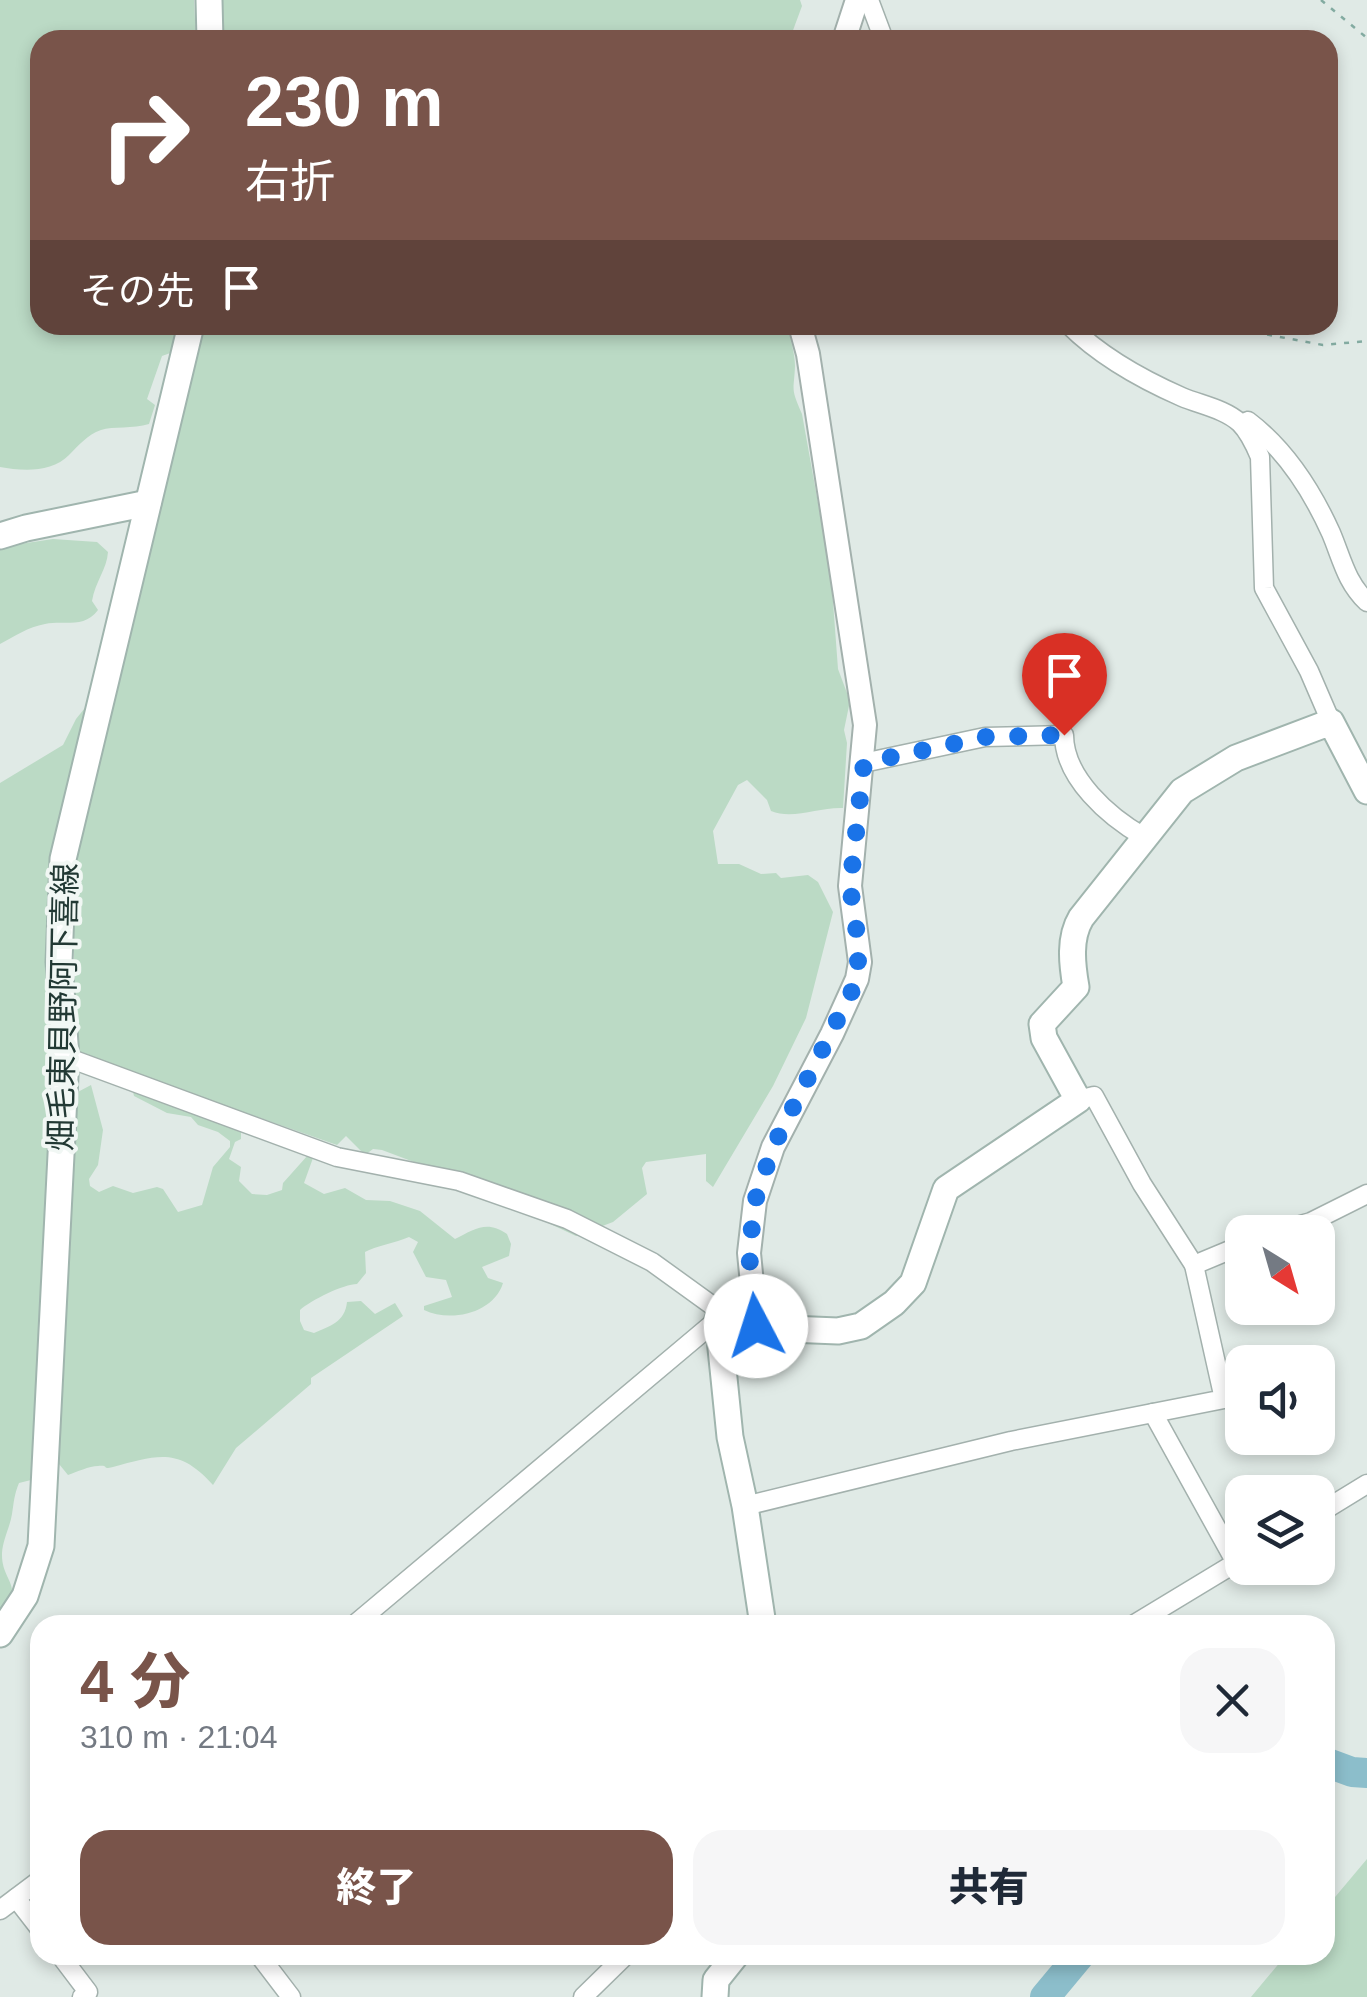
<!DOCTYPE html>
<html lang="ja">
<head>
<meta charset="utf-8">
<style>
	:root { --surface:#fff; --page:#f6f6f7; --text:#1f2937; --muted:#747a83; --accent:#79544a }
	body { margin:0; font-family:Helvetica,"Noto Sans JP",sans-serif; background:var(--page); color:var(--text); height:100vh; display:flex; flex-direction:column; font-size:38px; white-space:nowrap }
	* { box-sizing:border-box; margin:0 }
	p { font-size:32px; color:var(--muted) }
	.icon { flex:none; width:55px; height:55px; fill:none; stroke:currentColor; stroke-width:2; stroke-linecap:round; stroke-linejoin:round }
	.map { position:relative; flex:1; overflow:hidden }
	.drawer { position:absolute; left:30px; top:1615px; width:1305px; height:350px; display:flex; flex-direction:column; background:var(--surface); border-radius:30px; box-shadow:0 5px 15px #0003 }
	.drawer>* { flex:none }
	.banner { position:absolute; left:30px; top:30px; width:1308px; height:305px; border-radius:30px; box-shadow:0 5px 15px #0003; background:#79544a; color:#fff; overflow:hidden }
	.needle { width:65px; rotate:143deg }
	.buttons { position:absolute; left:1225px; top:1215px; display:grid; gap:20px }
	.buttons a { display:grid; place-items:center; width:110px; height:110px; border-radius:20px; background:var(--surface); box-shadow:0 5px 15px #0003; font-size:50px }
	.pin { position:absolute; display:grid; place-items:center; width:85px; height:85px; color:#fff; margin:-102px -42px; border-radius:50% 50% 50% 0; rotate:-45deg; box-shadow:0 0 10px #0007 }
	.pin .icon { rotate:45deg }
	.me { position:absolute; width:110px; margin:-55px; rotate:355deg; stroke-linejoin:round; filter:drop-shadow(0 0 8px #0008) }
	.turn { display:flex; align-items:center; gap:35px; height:210px; padding:0 50px; font-size:45px }
	.turn .icon { width:130px; height:130px; stroke-width:2.5 }
	.turn b { display:block; font-size:70px; line-height:85px }
	.then { display:flex; align-items:center; height:95px; padding:0 50px; background:#0003; gap:20px; font-size:38px }
	.round { display:grid; place-items:center; flex:none; width:105px; height:105px; border-radius:30px; background:var(--page) }
	.summary { display:flex; align-items:center; justify-content:space-between; height:170px; padding:0 50px }
	h1 { font-size:60px; font-weight:800; line-height:75px; color:var(--accent) }
	.cta { display:flex; gap:20px; margin-top:auto; padding:20px 50px }
	.cta a { flex:1; height:115px; border-radius:30px; background:var(--accent); color:#fff; font-size:40px; font-weight:800; line-height:115px; text-align:center }
	.cta a+a { background:var(--page); color:var(--text) }
	.map>svg:first-child { display:block }
	.green { fill:#bbdac5 }
	.lines { fill:none; stroke-linecap:round; stroke-linejoin:round }
	.river { stroke:#8cbecb; stroke-width:30 }
	.minor-casing { stroke:#a3b1ad; stroke-width:21 }
	.tertiary-casing { stroke:#a3b1ad; stroke-width:26 }
	.secondary-casing { stroke:#a0b5ae; stroke-width:29 }
	.path { stroke:#83aba1; stroke-width:2.5; stroke-dasharray:5 8; stroke-linecap:butt }
	.minor { stroke:#fff; stroke-width:18 }
	.tertiary { stroke:#fff; stroke-width:22 }
	.secondary { stroke:#fff; stroke-width:25 }
	.route { stroke:#1a73e8; stroke-width:18; stroke-dasharray:0 32.4 }
	.labels { text-anchor:middle; dominant-baseline:central; stroke-width:8; stroke-linejoin:round; paint-order:stroke }
	.street-label { font-size:32px; fill:#223934; stroke:#f1f7f4 }
</style>
</head>
<body>
<div class="map">
<svg width="1367" height="1997" viewBox="0 0 1367 1997">
	<rect width="100%" height="100%" fill="#e0eae6"/>
	<g class="green">
		<path d="M 0,0 L 194,0 L 196,40 L 40,40 L 40,325 L 182,325 L 173,352 L 162,356 L 147,399 L 155,405 L 149,424 C 133,429 113,426 101,430 C 87,435 79,445 69,455 C 52,473 22,471 0,467 Z"/>
		<polygon points="216,0 800,0 802,6 792,33 779,40 217,40"/>
		<path d="M 203,325 L 787,325 C 790,338 795,353 795,366 C 794,392 790,387 802,414 L 831,575 L 838,669 L 850,701 L 844,730 L 847,743 L 843,808 C 819,807 793,820 771,811 L 767,800 L 747,780 L 738,785 L 713,831 L 718,864 L 739,864 L 761,874 L 776,873 L 781,878 L 808,875 L 818,882 L 833,912 L 806,1018 L 773,1086 L 713,1187 L 706,1181 L 706,1154 L 646,1162 L 642,1168 L 647,1194 L 613,1222 L 576,1236 L 430,1168 L 382,1150 L 373,1149 L 365,1155 L 346,1136 L 337,1145 L 82,1055 C 73,1037 76,1015 75,994 C 73,939 73,885 78,830 Z"/>
		<path d="M 53,539 L 97,542 L 108,552 C 107,569 95,582 92,601 L 98,610 C 84,629 64,620 45,624 C 28,627 15,636 0,644 L 0,547 Z"/>
		<path d="M 89,703 L 57,1031 L 35,1479 L 19,1483 C 14,1495 14,1502 12,1514 C 10,1527 3,1539 2,1553 C 1,1583 27,1584 0,1619 L 0,783 L 63,745 L 76,719 Z"/>
		<path d="M 91,1085 L 103,1130 L 98,1165 L 89,1179 L 90,1186 L 99,1192 L 113,1186 L 133,1193 L 157,1187 L 163,1189 L 178,1212 L 202,1205 L 213,1167 L 230,1147 L 230,1141 L 218,1132 L 198,1125 L 191,1117 L 167,1113 L 134,1096 L 132,1088 L 241,1128 L 241,1139 L 235,1142 L 229,1159 L 241,1167 L 239,1181 L 252,1194 L 267,1195 L 282,1190 L 283,1183 L 308,1155 L 313,1158 L 304,1183 L 324,1194 L 345,1188 L 366,1200 L 390,1201 L 420,1211 L 455,1239 C 475,1229 487,1220 507,1234 L 511,1244 L 509,1256 L 482,1267 L 488,1278 L 503,1283 C 494,1313 451,1323 424,1310 L 424,1306 L 452,1297 L 446,1280 L 426,1277 L 413,1252 L 418,1242 L 409,1237 C 396,1243 375,1246 365,1252 L 366,1273 L 357,1284 C 344,1284 311,1300 300,1310 L 300,1321 L 304,1330 L 314,1333 C 330,1326 345,1322 347,1302 L 361,1301 L 375,1314 L 395,1303 L 403,1316 L 311,1378 L 311,1384 L 236,1448 L 213,1485 C 179,1447 158,1455 113,1467 C 100,1470 111,1465 98,1466 C 89,1466 77,1472 68,1475 L 59,1464 L 74,1094 Z"/>
		<polygon points="1367,1859 1367,1997 1251,1997 1286,1955 1325,1955 1325,1909"/>
	</g>
	<g class="lines">
		<g class="river">
			<polyline points="1325,1762 1352,1772 1367,1773"/>
			<polyline points="1045,1997 1080,1955"/>
		</g>
		<g class="minor-casing">
			<g id="minor">
				<polyline points="869,0 884,40"/>
				<path d="M 1069,325 C 1101,357 1141,379 1182,397 C 1201,405 1225,409 1240,423 C 1249,432 1255,445 1260,457 L 1264,588 L 1309,671 L 1331,722"/>
				<path d="M 1248,421 C 1285,449 1312,491 1331,533 C 1342,559 1346,582 1367,602"/>
				<path d="M 863,763 L 985,737 L 1064,735 C 1064,778 1109,817 1144,837"/>
				<polyline points="66,1057 337,1157 459,1181 567,1219 652,1262 724,1314 354,1625"/>
				<polyline points="1275,1232 1311,1222 1367,1194"/>
				<polyline points="1194,1265 1242,1245"/>
				<polyline points="1153,1413 1236,1563"/>
				<polyline points="745,1506 1011,1441 1224,1399 1194,1265 1142,1184 1094,1096 1078,1100"/>
				<polyline points="1318,1514 1367,1484"/>
				<polyline points="1133,1625 1242,1559"/>
				<polyline points="16,1898 40,1929"/>
				<polyline points="0,1910 40,1880"/>
				<polyline points="60,1955 88,1992 82,1997"/>
				<polyline points="259,1955 291,1997"/>
				<polyline points="583,1997 626,1955"/>
			</g>
		</g>
		<g class="tertiary-casing">
			<g id="tertiary">
				<polyline points="844,40 857,0"/>
				<polyline points="740,1323 756,1325 749,1253 755,1201 773,1147 832,1034 857,979 860,962 850,886 865,725 808,354 800,325"/>
			</g>
		</g>
		<g class="secondary-casing">
			<g id="secondary">
				<polyline points="209,0 210,40"/>
				<polyline points="0,536 26,528 148,503"/>
				<path d="M 763,1625 L 745,1506 L 730,1437 L 718,1319 L 764,1328 L 838,1331 L 861,1326 L 894,1303 L 913,1283 L 946,1189 L 1078,1100 L 1044,1038 L 1042,1024 L 1076,987 C 1072,964 1069,938 1081,918 L 1182,791 L 1236,758 L 1331,722 L 1367,791"/>
				<polyline points="0,1634 25,1596 41,1546 66,1057 59,962 63,859 191,325"/>
				<polyline points="715,1997 716,1980 736,1955"/>
			</g>
		</g>
		<g class="path">
			<polyline points="1321,0 1367,38"/>
			<polyline points="1216,325 1323,345 1367,341"/>
		</g>
		<use href="#minor" class="minor"/>
		<use href="#tertiary" class="tertiary"/>
		<use href="#secondary" class="secondary"/>
	</g>
	<g class="lines">
		<polyline class="route" points="756,1326 749,1253 755,1201 773,1147 858,979 858,941 850,886 864,763 985,737 1064,735"/>
	</g>
	<g class="labels">
		<g class="street-label">
			<text transform="translate(63 1007) rotate(-89)">畑毛東貝野阿下喜線</text>
		</g>
	</g>
</svg>
<div class="buttons">
<a><svg class="needle" viewBox="-14 -14 28 28"><path d="M0-13l5 13h-10z" fill="#e53935"/><path d="M0 13l5-13h-10z" fill="#747a83"/></svg></a>
<a><svg class="icon" aria-label="sound" viewBox="0 0 24 24"><path d="M4 9h4l5-4v14l-5-4H4zM17 9q2 3 0 6"/></svg></a>
<a><svg class="icon" aria-label="layers" viewBox="0 0 24 24"><path d="M12 4l9 5-9 5-9-5zM3 14l9 5 9-5"/></svg></a>
</div>
<div class="pin" style="left:1064px;top:735px;background:#d93025"><svg class="icon" aria-label="arrive" viewBox="0 0 24 24"><path d="M6 21V4h12l-3 4 3 4H6"/></svg></div>
<svg class="me" style="left:756px;top:1326px" viewBox="-20 -20 40 40"><circle r="19" fill="#fff"/><path d="M0-13L10 11 0 6-10 11z" fill="#1a73e8"/></svg>
<div class="banner">
<div class="turn"><svg class="icon" aria-label="right" viewBox="0 0 24 24"><path d="M7 20v-9h11M14 6l5 5-5 5"/></svg><div><b>230 m</b>右折</div></div>
<div class="then">その先<svg class="icon" aria-label="arrive" viewBox="0 0 24 24"><path d="M6 21V4h12l-3 4 3 4H6"/></svg></div>
</div>
<section class="drawer">
<div class="summary"><div><h1>4 分</h1><p>310 m · 21:04</p></div><a class="round"><svg class="icon" aria-label="close" viewBox="0 0 24 24"><path d="M6 6l12 12M18 6L6 18"/></svg></a></div>
<div class="cta"><a>終了</a><a>共有</a></div>
</section>
</div>
</body>
</html>
